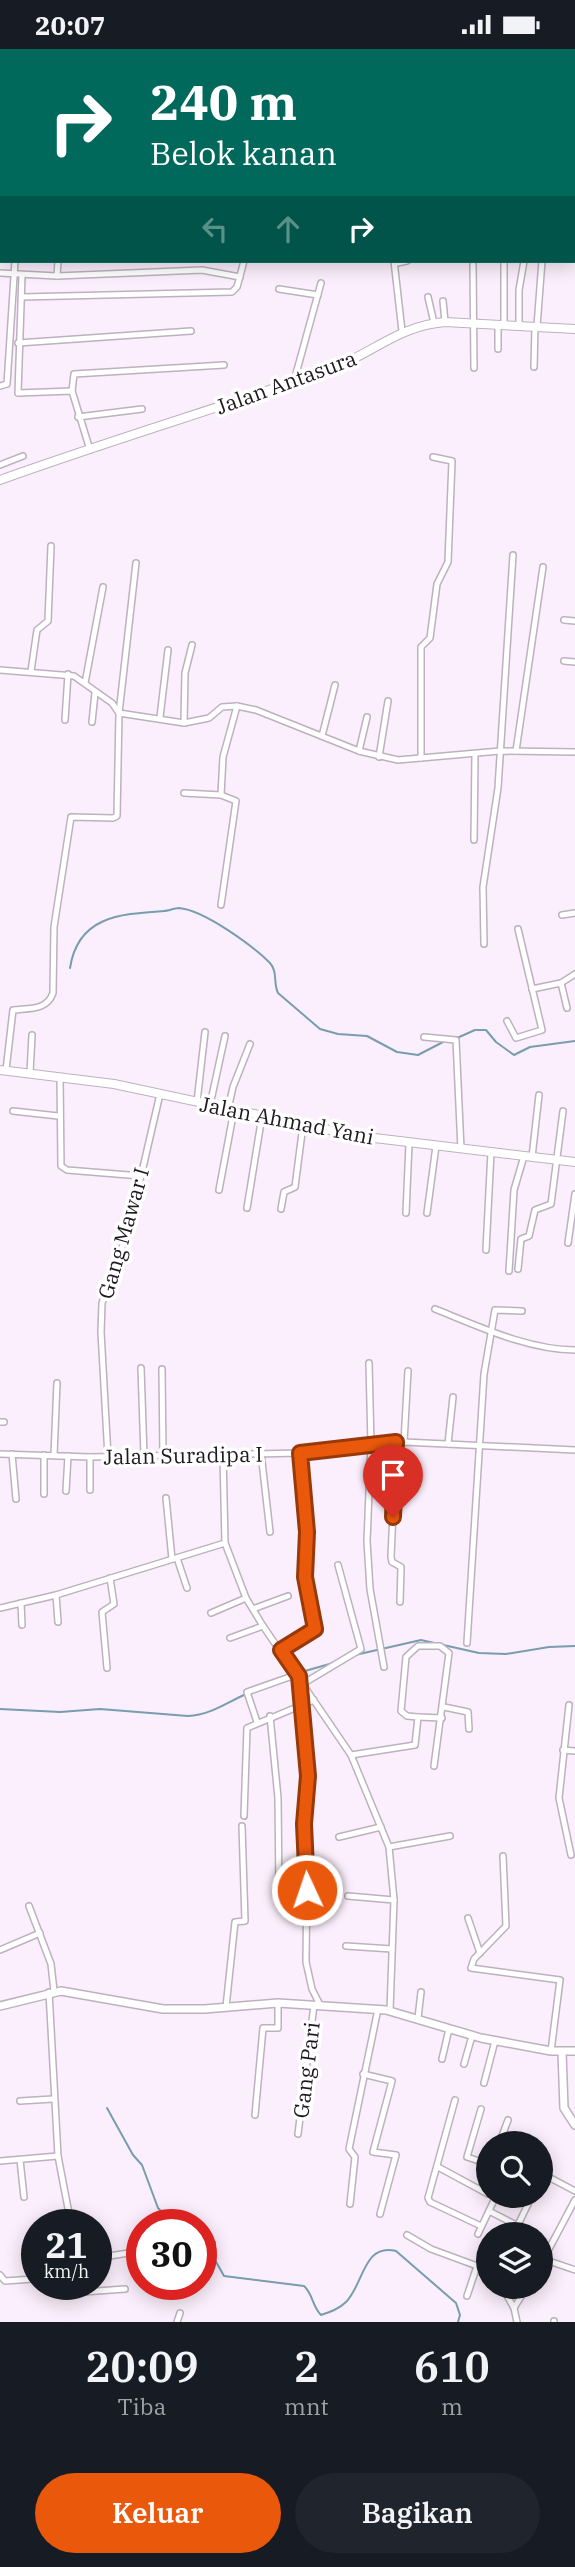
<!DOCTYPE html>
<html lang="id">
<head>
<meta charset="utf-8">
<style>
	:root { --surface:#171b24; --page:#20242c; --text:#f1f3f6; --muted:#9ea1a6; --accent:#ea580c }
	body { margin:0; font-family:"IBM Plex Serif",serif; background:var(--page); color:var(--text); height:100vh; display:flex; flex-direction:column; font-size:26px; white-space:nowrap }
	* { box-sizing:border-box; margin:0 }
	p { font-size:23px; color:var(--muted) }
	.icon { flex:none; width:38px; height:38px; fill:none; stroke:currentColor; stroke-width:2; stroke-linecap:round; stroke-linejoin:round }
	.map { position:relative; height:2273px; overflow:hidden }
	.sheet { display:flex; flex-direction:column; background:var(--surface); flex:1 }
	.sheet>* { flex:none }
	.guide { position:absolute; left:0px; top:0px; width:576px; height:214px; box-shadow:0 4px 18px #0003; background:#00695c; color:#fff; overflow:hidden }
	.tools { position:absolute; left:476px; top:2082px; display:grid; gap:14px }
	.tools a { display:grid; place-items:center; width:77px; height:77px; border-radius:50%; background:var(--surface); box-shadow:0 4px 18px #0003; font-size:35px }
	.speed { position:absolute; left:21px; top:2160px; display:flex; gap:14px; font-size:35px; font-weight:700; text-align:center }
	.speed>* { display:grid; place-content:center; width:91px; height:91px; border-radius:50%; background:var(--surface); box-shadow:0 4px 18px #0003; line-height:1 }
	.speed small { font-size:18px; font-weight:400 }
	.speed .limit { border:10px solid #d22; background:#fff; color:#111 }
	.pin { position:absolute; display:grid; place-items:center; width:60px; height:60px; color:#fff; margin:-72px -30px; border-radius:50% 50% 50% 0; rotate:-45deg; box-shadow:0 0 7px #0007 }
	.pin .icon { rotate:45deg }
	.me { position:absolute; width:77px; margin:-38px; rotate:357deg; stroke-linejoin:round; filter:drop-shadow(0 0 5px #0008) }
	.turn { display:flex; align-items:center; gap:24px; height:147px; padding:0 35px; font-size:32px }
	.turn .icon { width:91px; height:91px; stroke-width:2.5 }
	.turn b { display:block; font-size:49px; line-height:60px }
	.lanes { display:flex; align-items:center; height:66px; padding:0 35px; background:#0003; justify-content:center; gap:35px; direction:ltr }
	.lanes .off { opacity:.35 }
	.eta { display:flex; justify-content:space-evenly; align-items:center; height:119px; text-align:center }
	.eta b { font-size:42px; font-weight:600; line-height:49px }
	.cta { display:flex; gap:14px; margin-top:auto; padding:14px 35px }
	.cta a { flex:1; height:80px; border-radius:42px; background:var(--accent); color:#fff; font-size:28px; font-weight:600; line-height:80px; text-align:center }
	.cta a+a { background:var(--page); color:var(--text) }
	.status { display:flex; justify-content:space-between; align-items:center; height:49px; padding:0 35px; background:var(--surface); direction:ltr }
	.status svg { height:19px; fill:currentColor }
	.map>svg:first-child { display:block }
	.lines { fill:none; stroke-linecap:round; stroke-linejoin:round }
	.stream { stroke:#789dae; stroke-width:2 }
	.river { stroke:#789dae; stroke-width:12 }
	.minor-casing { stroke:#bdb1bf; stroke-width:8 }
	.tertiary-casing { stroke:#bdb1bf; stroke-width:10 }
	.secondary-casing { stroke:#bdb1bf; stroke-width:10 }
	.minor { stroke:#fff; stroke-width:5 }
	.tertiary { stroke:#fff; stroke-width:7 }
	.secondary { stroke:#fff; stroke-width:8 }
	.route-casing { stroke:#983908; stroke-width:18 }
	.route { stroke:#ea580c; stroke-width:12 }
	.labels { text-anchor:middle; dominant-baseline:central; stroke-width:7; stroke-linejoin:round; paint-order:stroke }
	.street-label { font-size:21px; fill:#1e191e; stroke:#fff }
</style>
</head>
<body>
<div class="status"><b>20:07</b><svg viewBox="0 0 49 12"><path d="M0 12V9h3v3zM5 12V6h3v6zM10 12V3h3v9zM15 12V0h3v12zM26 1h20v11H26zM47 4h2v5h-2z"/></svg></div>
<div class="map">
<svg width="575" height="2273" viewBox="0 0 575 2273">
	<rect width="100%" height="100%" fill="#fceffd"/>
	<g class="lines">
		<g class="stream">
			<path d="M 70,919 C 78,867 120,865 164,862 C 168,862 175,859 179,859 C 204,861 253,897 270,914 C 278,923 273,934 278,944 L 320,980 L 338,985 L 367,987 L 397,1003 L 418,1006 L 445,992"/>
			<polyline points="457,989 475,981 486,981 496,993 514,1006 530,998 575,992"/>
			<polyline points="355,1606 421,1591 479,1604 506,1605 549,1598 575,1597"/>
			<polyline points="298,1624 333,1614"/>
			<path d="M 0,1660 L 60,1663 L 100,1660 L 188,1667 C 210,1666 226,1654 244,1646"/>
			<polyline points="107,2059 133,2106 142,2116 158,2159 170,2172 182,2175"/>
			<path d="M 201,2183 L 215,2193 L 215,2211 L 224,2227 L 304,2237 C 313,2245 312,2257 321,2266 C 330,2263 339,2260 346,2253 C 364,2235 363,2194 396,2202 L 456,2254 L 460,2266 L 458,2273"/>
		</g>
		<g class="river">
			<polyline points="381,0 381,2"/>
			<polyline points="574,112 575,112"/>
		</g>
		<g class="minor-casing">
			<g id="minor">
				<polyline points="154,0 155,2"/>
				<polyline points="563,0 563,2"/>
				<polyline points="26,2 26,0"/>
				<polyline points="394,212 402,282"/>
				<polyline points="504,212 504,276"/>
				<polyline points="397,214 407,212"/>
				<polyline points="473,216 474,319"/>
				<polyline points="0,224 57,227 202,221 240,228"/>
				<polyline points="22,226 18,344 72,342 90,401"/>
				<polyline points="57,227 58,212"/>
				<polyline points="279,240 318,246"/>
				<polyline points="22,248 232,243 237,238 244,212"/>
				<polyline points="428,248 434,274"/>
				<polyline points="443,252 445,273"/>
				<polyline points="498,275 498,300"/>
				<polyline points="519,277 519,241 524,212"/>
				<polyline points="537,277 542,212"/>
				<polyline points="18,294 191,282"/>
				<polyline points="534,318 535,277"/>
				<polyline points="294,332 321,234"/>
				<polyline points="0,337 7,335 15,212"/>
				<polyline points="72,342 74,325 224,316"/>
				<polyline points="78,368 142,360"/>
				<polyline points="0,416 23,407"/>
				<polyline points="564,571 575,572"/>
				<polyline points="564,612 575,613"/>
				<polyline points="0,621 74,627 112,654 119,664"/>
				<polyline points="31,622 37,581 48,572 51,497"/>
				<polyline points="85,634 103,538"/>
				<polyline points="119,664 184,674 209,669 222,658 237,657 256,661 359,702 398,711 500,702 575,703"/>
				<polyline points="160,668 168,601"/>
				<polyline points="65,671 68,625"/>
				<polyline points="92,673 95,644"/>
				<polyline points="184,674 185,624 192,596"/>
				<polyline points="322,687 335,636"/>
				<polyline points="359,702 367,668"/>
				<polyline points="516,702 543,518"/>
				<polyline points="379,708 388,652"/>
				<polyline points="421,709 421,598 430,589 437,535 448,513 452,412 433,408"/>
				<polyline points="184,744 221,746"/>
				<polyline points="474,791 475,706"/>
				<polyline points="221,856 236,752 221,746 223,708 237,657"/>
				<polyline points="562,866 575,864"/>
				<polyline points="484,895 483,838 498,739 513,506"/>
				<polyline points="561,934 567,959"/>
				<polyline points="532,940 561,934 575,925"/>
				<polyline points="507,972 516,989 542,981 518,880"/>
				<polyline points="424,988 456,991 461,1100"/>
				<path d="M 6,1021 L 13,961 C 28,959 47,962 53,944 L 54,878 L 71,768 L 113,769 L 117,767 L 119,664 L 136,514"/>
				<polyline points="30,1024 32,986"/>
				<polyline points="60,1028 61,1117 67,1121 141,1127"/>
				<polyline points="197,1053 205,983"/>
				<polyline points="210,1056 225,987"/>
				<polyline points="228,1060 233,1038 250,995"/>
				<polyline points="13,1062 58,1067"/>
				<polyline points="532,1108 539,1046"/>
				<polyline points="219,1141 234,1061"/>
				<polyline points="247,1159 262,1067"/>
				<polyline points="281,1160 284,1143 295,1138 303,1076"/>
				<polyline points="406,1164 409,1095"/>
				<polyline points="427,1164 436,1097"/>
				<polyline points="568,1194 575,1145"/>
				<polyline points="486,1201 491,1103"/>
				<polyline points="518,1220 521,1190 529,1187 535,1161 551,1155 563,1062"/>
				<polyline points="509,1222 514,1141 524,1107"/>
				<path d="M 435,1260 C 478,1277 528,1301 575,1301"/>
				<polyline points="369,1314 371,1395 367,1492 370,1540 384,1618"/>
				<polyline points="141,1319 144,1407"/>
				<polyline points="162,1320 163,1407"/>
				<polyline points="0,1373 4,1373"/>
				<polyline points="396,1393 391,1508 392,1513 401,1518 400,1553"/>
				<polyline points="404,1393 408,1322"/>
				<polyline points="448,1395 453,1348"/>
				<polyline points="261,1404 270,1483"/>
				<polyline points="0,1405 90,1408 300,1404 404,1393 575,1401"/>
				<polyline points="12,1405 16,1450"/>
				<polyline points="44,1406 44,1445"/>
				<polyline points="54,1406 57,1334"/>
				<polyline points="108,1408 101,1283 102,1254 129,1179 160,1045"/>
				<polyline points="90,1441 90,1408"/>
				<polyline points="66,1442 68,1407"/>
				<polyline points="166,1449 172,1510"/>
				<polyline points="225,1494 246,1549 263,1577 351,1706 389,1798 394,1851 390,1961"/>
				<polyline points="177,1509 187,1539"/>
				<polyline points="56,1546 58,1573"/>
				<polyline points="21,1554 22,1576"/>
				<polyline points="0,1559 56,1546 225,1494 223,1406"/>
				<polyline points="253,1560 288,1547"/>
				<polyline points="211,1564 246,1549"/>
				<polyline points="230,1589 263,1577"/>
				<polyline points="467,1594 484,1325 495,1261 522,1262"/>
				<polyline points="281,1601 315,1580 305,1528 308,1483 300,1404"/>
				<polyline points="107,1619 102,1563 114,1555 110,1529"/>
				<polyline points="299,1627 308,1727 304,1775 307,1818 306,1913 312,1940 320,1956"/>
				<polyline points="304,1634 361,1600 338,1516"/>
				<polyline points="569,1656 559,1749 571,1806"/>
				<polyline points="444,1658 468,1663 469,1680"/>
				<polyline points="270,1667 278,1749 279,1843"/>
				<polyline points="418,1668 442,1669"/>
				<polyline points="257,1673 247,1643 298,1625"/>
				<polyline points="563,1701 575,1702"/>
				<polyline points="351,1706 415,1696 418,1668 407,1667 401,1662 406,1608 418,1597 440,1597 449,1604 434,1717"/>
				<polyline points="244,1767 247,1679 314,1651"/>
				<polyline points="339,1788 381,1778"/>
				<polyline points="389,1798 450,1787"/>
				<polyline points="503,1807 506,1877 474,1910 471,1919 560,1931 551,2002"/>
				<polyline points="348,1847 394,1851"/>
				<polyline points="29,1857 51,1915 54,1942"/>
				<polyline points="468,1869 480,1904"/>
				<polyline points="346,1897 392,1900"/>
				<polyline points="0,1901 40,1884"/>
				<polyline points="49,1943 58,2107 71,2175"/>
				<polyline points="226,1958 235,1873 245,1872 242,1777"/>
				<polyline points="418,1969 421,1943"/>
				<polyline points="442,2010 449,1980"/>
				<polyline points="464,2015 472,1987"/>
				<polyline points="363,2025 392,2032 373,2103 396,2106 380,2165"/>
				<polyline points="484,2034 495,1992"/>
				<polyline points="455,2051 428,2149 430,2153 481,2177"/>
				<polyline points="20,2052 53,2050"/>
				<polyline points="481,2060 467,2108 488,2115"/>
				<polyline points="255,2066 263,1979 278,1979 278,1954"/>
				<polyline points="298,2085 314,1956"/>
				<polyline points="499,2095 508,2071"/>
				<polyline points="20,2111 24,2148"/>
				<polyline points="0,2112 58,2107"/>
				<polyline points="438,2118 488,2145"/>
				<polyline points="541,2124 575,2142"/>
				<polyline points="350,2155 355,2108 349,2100 378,1960"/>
				<polyline points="489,2162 536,2186"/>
				<polyline points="478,2185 496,2147"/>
				<polyline points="407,2186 431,2200 488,2221"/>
				<polyline points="513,2186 532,2147"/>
				<polyline points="96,2209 142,2202"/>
				<polyline points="543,2210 575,2221"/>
				<polyline points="541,2215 575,2151"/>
				<polyline points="0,2226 5,2232 33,2230 33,2212"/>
				<polyline points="79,2235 79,2241 83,2243 125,2240"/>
				<polyline points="502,2238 514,2259 517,2273"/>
				<polyline points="467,2247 477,2217"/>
				<polyline points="514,2259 527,2238"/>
				<polyline points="177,2273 180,2264"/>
				<polyline points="554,2273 554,2272"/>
			</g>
		</g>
		<g class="tertiary-casing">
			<g id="tertiary">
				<polyline points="0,1957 61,1942 163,1960 205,1960 278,1954 386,1961 481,1989 551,2002 575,2002"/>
				<polyline points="562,2003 564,2059 575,2076"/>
			</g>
		</g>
		<g class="secondary-casing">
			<g id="secondary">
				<path d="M 0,431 C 108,392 219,359 328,321 C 371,306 397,277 445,273 L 575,280"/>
				<polyline points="0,1021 114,1035 358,1087 575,1113"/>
			</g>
		</g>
		<use href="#minor" class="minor"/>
		<use href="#tertiary" class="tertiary"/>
		<use href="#secondary" class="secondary"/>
	</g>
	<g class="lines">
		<g class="route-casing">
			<polyline id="route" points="307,1841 304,1775 308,1727 299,1627 281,1601 315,1580 305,1528 307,1483 300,1404 396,1393 393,1468"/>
		</g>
		<use href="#route" class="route"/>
	</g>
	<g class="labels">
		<g class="street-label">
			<text transform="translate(286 333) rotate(-20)">Jalan Antasura</text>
			<text transform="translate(287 1071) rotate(11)">Jalan Ahmad Yani</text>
			<text transform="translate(123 1184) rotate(-74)">Gang Mawar I</text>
			<text transform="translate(183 1406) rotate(-1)">Jalan Suradipa I</text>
			<text transform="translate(306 2021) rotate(-83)">Gang Pari</text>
		</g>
	</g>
</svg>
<div class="tools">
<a><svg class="icon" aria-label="search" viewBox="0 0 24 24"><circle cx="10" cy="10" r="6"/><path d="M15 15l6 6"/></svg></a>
<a><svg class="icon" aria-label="layers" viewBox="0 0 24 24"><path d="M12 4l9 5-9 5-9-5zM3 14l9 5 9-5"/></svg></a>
</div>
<div class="speed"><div>21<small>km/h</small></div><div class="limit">30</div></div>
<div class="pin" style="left:393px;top:1468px;background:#d93025"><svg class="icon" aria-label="arrive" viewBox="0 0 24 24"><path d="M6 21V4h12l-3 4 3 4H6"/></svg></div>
<svg class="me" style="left:307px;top:1841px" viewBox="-20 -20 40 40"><circle r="17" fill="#ea580c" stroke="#fff" stroke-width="3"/><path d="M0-11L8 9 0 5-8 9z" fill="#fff"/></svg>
<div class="guide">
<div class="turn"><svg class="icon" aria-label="right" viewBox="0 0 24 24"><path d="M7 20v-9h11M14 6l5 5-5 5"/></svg><div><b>240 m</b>Belok kanan</div></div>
<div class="lanes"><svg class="icon off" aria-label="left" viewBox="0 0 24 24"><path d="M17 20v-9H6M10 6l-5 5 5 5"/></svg><svg class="icon off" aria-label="ahead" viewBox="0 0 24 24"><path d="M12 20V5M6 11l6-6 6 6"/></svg><svg class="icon" aria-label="right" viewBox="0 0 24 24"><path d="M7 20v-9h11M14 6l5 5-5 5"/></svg></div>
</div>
</div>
<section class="sheet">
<div class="eta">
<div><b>20:09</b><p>Tiba</p></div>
<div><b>2</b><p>mnt</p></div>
<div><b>610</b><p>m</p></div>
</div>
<div class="cta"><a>Keluar</a><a>Bagikan</a></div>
</section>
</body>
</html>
